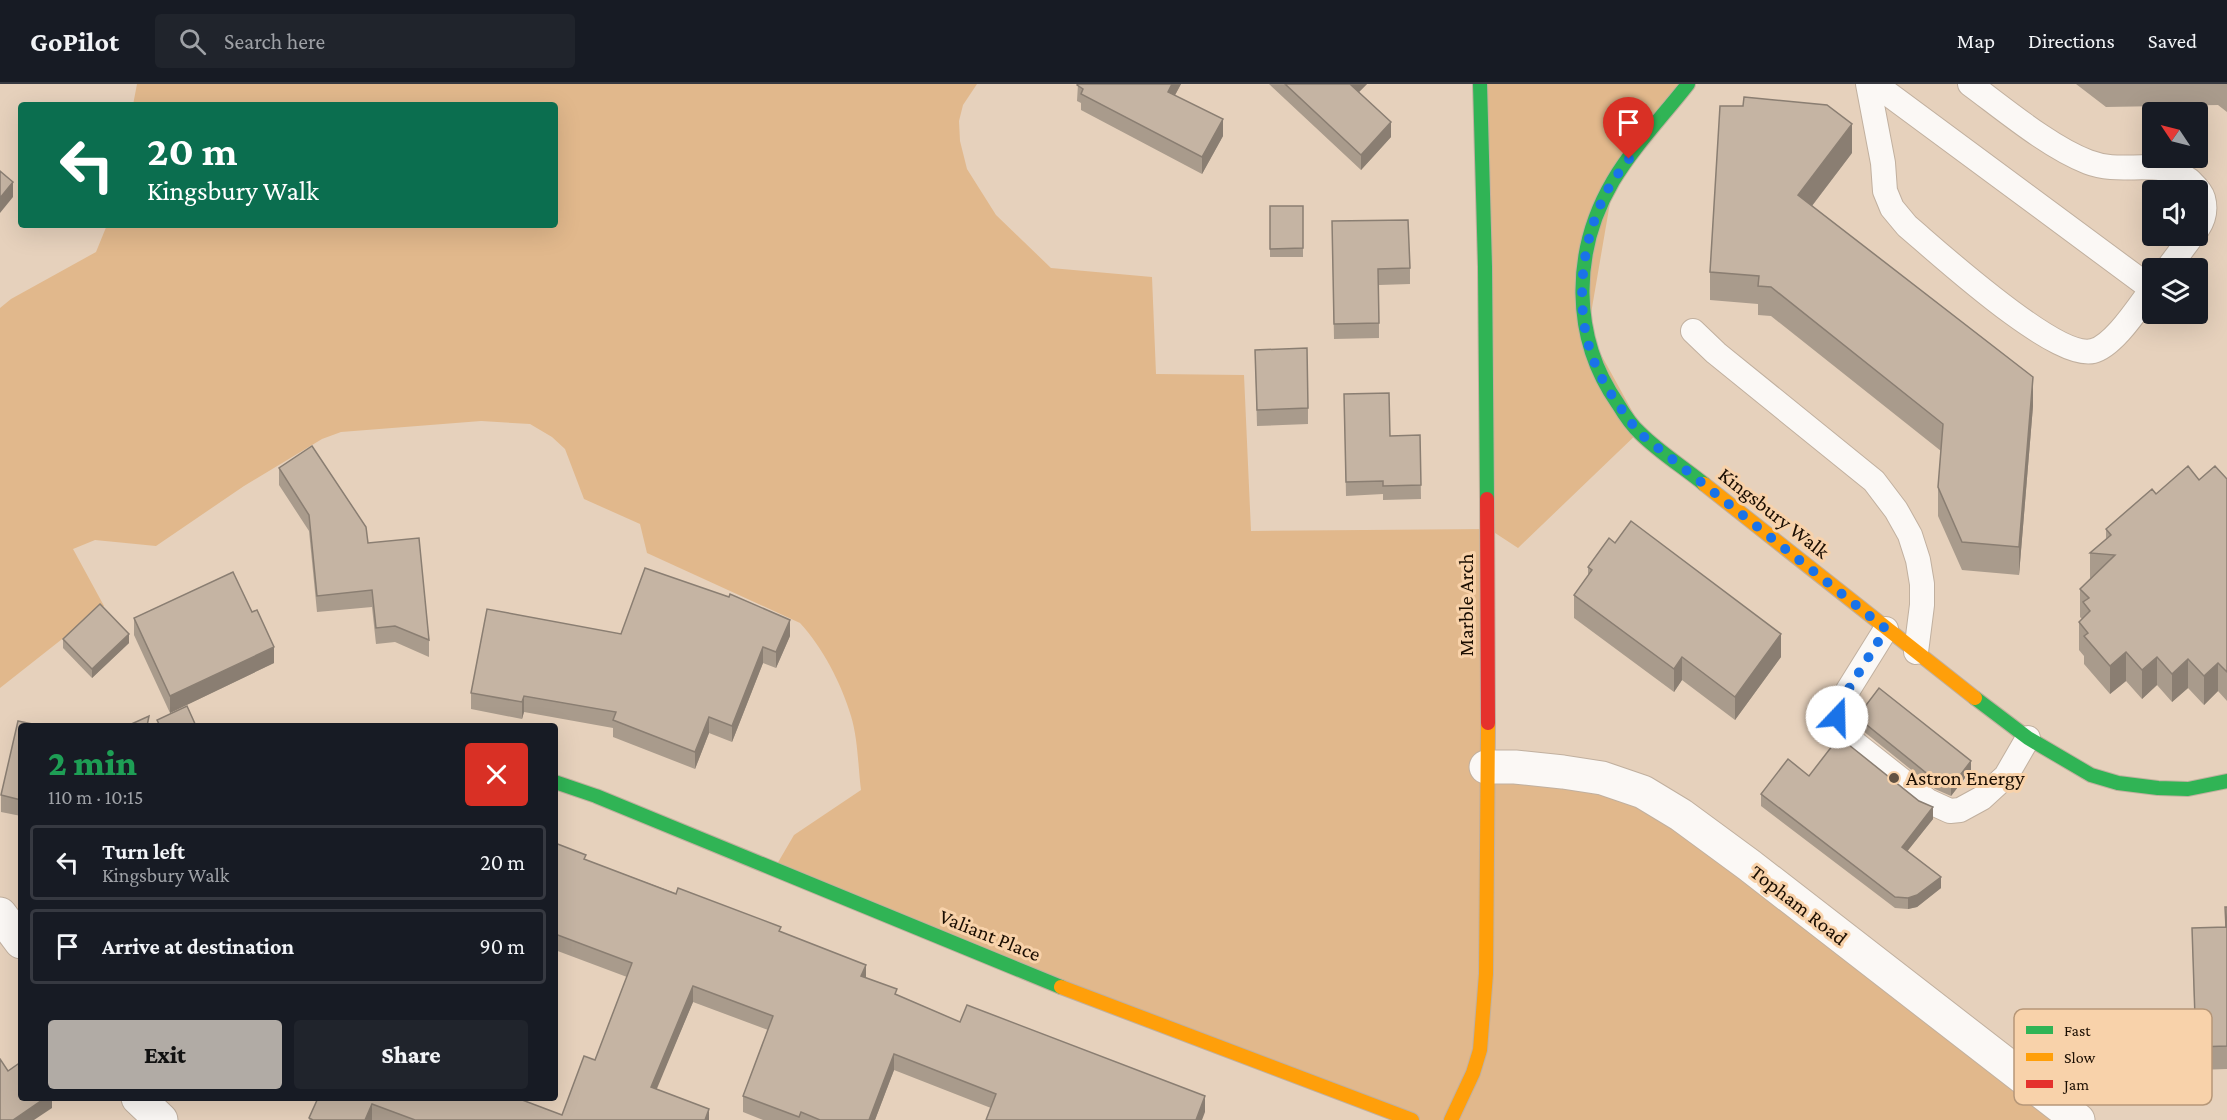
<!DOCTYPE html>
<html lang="en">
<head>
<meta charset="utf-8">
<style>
	:root { --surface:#171b24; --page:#20242c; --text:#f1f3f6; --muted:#9ea1a6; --line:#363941; --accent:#b1aba5 }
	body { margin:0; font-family:"Crimson Pro",serif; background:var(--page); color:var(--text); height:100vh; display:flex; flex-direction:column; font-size:22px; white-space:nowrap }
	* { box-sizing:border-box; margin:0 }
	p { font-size:20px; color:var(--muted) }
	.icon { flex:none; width:33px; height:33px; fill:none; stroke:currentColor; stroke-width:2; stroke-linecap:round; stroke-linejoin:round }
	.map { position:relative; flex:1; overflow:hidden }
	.side { position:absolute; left:18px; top:639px; width:540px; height:378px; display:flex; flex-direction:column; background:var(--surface); border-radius:6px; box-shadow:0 6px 24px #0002 }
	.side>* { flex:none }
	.hud { position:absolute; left:18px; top:18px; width:540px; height:126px; border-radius:6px; box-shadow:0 6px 24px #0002; background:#0b6e4f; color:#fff; overflow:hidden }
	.needle { width:39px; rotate:305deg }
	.tools { position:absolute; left:2142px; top:18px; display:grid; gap:12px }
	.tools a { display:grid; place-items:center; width:66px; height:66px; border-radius:6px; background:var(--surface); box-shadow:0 6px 24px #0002; font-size:30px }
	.pin { position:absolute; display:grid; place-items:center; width:51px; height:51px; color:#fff; margin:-62px -26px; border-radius:50% 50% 50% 0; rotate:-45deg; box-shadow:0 0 6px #0007 }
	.pin .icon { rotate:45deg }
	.me { position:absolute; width:66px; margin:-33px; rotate:21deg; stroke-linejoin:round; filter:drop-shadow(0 0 4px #0008) }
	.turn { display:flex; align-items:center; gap:21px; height:126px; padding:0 30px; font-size:27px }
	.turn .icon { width:78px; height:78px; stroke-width:2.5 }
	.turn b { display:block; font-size:42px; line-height:51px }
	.round { display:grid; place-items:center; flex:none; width:63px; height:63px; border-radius:6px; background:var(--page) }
	.summary { display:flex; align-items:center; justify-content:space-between; height:102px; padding:0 30px }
	h1 { font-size:36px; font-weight:800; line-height:45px; color:#1e9e55 }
	.primary-button { display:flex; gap:12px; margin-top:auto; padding:12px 30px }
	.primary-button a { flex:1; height:69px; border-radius:6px; background:var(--accent); color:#111; font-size:24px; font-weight:800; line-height:69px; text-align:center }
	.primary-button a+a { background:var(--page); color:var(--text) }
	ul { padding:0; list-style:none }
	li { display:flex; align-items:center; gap:18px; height:75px; margin:0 12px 9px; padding:0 18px; border:3px solid var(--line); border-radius:6px }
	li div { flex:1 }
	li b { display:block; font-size:22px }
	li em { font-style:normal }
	header { display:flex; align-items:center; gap:36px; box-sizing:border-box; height:84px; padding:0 30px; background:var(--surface); border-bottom:2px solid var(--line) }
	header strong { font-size:28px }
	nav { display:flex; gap:33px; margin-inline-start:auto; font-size:21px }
	.search { width:420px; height:54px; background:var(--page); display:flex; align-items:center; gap:15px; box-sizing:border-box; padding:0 21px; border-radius:6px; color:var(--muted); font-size:22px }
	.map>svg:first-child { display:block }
	.green { fill:#e1b88c }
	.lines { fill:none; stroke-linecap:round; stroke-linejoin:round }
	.lane-casing { stroke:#c1b09f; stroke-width:26 }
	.street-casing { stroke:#c1b09f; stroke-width:35 }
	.fast-casing { stroke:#c1b09f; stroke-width:16 }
	.slow-casing { stroke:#c1b09f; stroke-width:16 }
	.jam-casing { stroke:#c1b09f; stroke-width:16 }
	.lane { stroke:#fbf8f5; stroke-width:24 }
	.street { stroke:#fbf8f5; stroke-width:33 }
	.fast { stroke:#30b455; stroke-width:14 }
	.slow { stroke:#ff9f0a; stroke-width:14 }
	.jam { stroke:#e5322d; stroke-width:14 }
	.wall { fill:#a99b8c }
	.shaded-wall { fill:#8a7e72 }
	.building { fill:#c5b4a3; stroke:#8a7e72; stroke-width:1.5 }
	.route { stroke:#1a73e8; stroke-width:10; stroke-dasharray:0 18 }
	.poi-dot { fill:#625243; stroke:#f8d2aa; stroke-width:2 }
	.labels { text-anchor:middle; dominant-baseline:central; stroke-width:6; stroke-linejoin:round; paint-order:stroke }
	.street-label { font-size:21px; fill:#1b0e02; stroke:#f8d2aa }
	.poi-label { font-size:21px; fill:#1b0e02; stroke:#f8d2aa; text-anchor:start }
	.key { fill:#f8d2aa; stroke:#b69778; stroke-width:1.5 }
	.key-label { font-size:16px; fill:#1b0e02 }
</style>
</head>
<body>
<header>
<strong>GoPilot</strong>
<div class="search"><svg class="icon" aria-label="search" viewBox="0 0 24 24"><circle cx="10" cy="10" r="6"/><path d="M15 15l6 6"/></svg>Search here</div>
<nav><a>Map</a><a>Directions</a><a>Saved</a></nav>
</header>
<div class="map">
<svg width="2227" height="1036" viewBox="0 0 2227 1036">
	<rect width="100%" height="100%" fill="#e6d1bc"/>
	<path class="green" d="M 137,0 L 977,0 L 963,21 L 959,37 L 960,57 L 967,85 L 996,131 L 1051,184 L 1152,193 L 1156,290 L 1244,291 L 1251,447 L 1489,445 L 1481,0 L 1692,0 L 1612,107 L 1588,247 L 1642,345 L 1518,464 L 1489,445 L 1487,680 L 1605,695 L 2080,1036 L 1407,1036 L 773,787 L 794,751 L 861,706 C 858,682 858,655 851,632 C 841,599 823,564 800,539 L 647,469 L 640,440 L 584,415 L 565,365 L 552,353 L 530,340 L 481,337 L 341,348 L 322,355 L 244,402 L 156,462 L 95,456 L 73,465 L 104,522 L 0,604 L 0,224 L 11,215 L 96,168 L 107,141 L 555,141 L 555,21 L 133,21 Z"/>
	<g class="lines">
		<g class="lane-casing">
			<g id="lane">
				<path d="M 1868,0 L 1883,79 L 1885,107 L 1892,124 L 1907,142 C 1939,169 2055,276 2093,267 C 2114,262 2139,222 2152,205"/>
				<polyline points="1875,0 2152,205"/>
				<path d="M 1970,0 C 2004,25 2049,63 2088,78 C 2124,92 2157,72 2189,96 C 2194,101 2201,107 2203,114 C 2206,125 2204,135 2198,144"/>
				<polyline points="2168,184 2192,152"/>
				<polyline points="1693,247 1716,269 1874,397 1896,426 1910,451 1918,476 1922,500 1922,521 1916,568"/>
				<polyline points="1886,545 1840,619 1837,633 1844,649 1857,661 1928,717 1950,727 1960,726 1982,714 2006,692 2028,654"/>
			</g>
		</g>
		<g class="street-casing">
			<g id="street">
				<polyline points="1486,683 1515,683 1563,688 1602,694 1643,708 1681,731 1749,781 2078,1036"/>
				<polyline points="0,830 21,858"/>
				<polyline points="138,1014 161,1036"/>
			</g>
		</g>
		<g class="fast-casing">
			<g id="fast">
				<polyline points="1480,0 1485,183 1487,415"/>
				<path d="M 1688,0 C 1663,32 1634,62 1613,97 C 1572,167 1571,253 1618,320 C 1624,330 1631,341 1640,349 C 1659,368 1683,383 1704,400"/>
				<polyline points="1975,614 2028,654 2091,691 2118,699 2158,704 2188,705 2227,697"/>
				<polyline points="555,698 596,712 1061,903"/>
			</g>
		</g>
		<g class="slow-casing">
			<g id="slow">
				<polyline points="1704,400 1975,614"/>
				<polyline points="1061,903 1412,1036"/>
				<polyline points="1451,1036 1473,989 1480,966 1486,890 1488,639"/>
			</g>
		</g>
		<g class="jam-casing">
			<polyline id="jam" points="1487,415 1488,639"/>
		</g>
		<use href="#lane" class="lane"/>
		<use href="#street" class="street"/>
		<use href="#fast" class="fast"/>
		<use href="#slow" class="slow"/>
		<use href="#jam" class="jam"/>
	</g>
	<g class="wall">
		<polygon points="1078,0 1181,0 1175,11 1223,52 1202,90 1081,26 1081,19 1077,17"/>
		<polygon points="1269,0 1367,0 1359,8 1391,53 1361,86"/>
		<polygon points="2076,0 2227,0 2227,28 2218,21 2106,23"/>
		<polygon points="1852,69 1812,122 2033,322 2019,491 1962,486 1938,432 1938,403 1941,367 1771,232 1758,231 1758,220 1710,216 1710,188"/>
		<rect x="1270" y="122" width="33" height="51"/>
		<polygon points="1332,137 1410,184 1410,200 1379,201 1379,254 1334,255"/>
		<polygon points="1255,266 1308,324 1308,340 1257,342"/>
		<polygon points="1344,310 1390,352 1420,351 1421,415 1383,416 1383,410 1346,412"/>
		<polygon points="279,384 368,459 429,556 429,573 395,558 376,560 372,523 317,528 309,447 279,401"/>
		<polygon points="2227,395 2227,617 2218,607 2204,621 2188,604 2172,618 2157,601 2142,615 2126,597 2110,610 2084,580 2084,572 2079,566 2079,538 2082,535 2080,533 2080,505 2090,495 2090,469 2106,455 2106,445 2156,410 2199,396"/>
		<polygon points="1615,459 1781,573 1735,636 1682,596 1674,608 1574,534 1574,511 1588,493 1588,483"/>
		<polygon points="134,534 274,579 170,629 134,551"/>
		<polygon points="790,552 776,584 763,579 732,658 709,649 695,685 613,653 613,644 524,628 522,635 471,625 471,609"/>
		<polygon points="63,555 129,559 92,594 63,564"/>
		<polygon points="1857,633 1971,686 1951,712 1935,705 1857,642"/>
		<polygon points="21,642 21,732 1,728 1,711"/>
		<polygon points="1809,692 1933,735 1907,767 1941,804 1917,823 1908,825 1895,824 1761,722 1761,710"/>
		<polygon points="555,759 586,776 781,848 897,911 960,938 1205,1028 991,1024 894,986 875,1036 763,1036 743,1028 743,1012 768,946 693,918 656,1005 709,1036 309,1036 318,1015 315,1014 517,1014 562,1031 595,976 627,893 555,866"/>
		<polygon points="2225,823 2227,823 2227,985 2196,986 2192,844 2225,843"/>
	</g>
	<g class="shaded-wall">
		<polygon points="1172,0 1181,0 1168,24 1168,8"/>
		<polygon points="1353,0 1367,0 1351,16 1351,1"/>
		<polygon points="1223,35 1223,52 1202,90 1202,73"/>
		<polygon points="1391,38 1391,53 1361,86 1361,71"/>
		<polygon points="1852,40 1852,69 1798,140 1798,111"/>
		<polygon points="13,98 13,113 0,129 0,114"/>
		<polygon points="2033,293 2033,322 2019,491 2019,463"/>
		<polygon points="790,536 790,552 776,584 776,568"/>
		<polygon points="129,550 129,559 92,594 92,585"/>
		<polygon points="1781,550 1781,573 1735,636 1735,613"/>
		<polygon points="274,563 274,579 170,629 170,612"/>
		<polygon points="763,563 763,579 732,658 732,642"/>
		<polygon points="2126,568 2126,597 2110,610 2110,582"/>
		<polygon points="1682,573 1682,596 1674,608 1674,585"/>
		<polygon points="2157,573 2157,601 2142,615 2142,586"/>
		<polygon points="2188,575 2188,604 2172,618 2172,590"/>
		<polygon points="2218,579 2218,607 2204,621 2204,592"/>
		<polygon points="524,612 524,628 522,635 522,618"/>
		<polygon points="709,633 709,649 695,685 695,668"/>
		<polygon points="1971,677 1971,686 1951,712 1951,703"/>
		<polygon points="1933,723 1933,735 1902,774 1902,763"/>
		<polygon points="1941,793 1941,804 1917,823 1908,825 1908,814"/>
		<polygon points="866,881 866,897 861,892"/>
		<polygon points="693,902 693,918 651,1019 651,1003"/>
		<polygon points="894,970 894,986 875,1036 869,1036"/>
		<polygon points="1205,1012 1205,1028 1202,1036 1196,1036"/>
		<polygon points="45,1014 52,1014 52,1024 34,1036 13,1036"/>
		<polygon points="372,1020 372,1036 365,1036"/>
		<polygon points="709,1025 709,1036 705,1036"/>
	</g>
	<g class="building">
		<polygon points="1078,0 1172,0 1168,8 1223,35 1202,73 1081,10 1083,5 1077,1"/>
		<polygon points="1285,0 1353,0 1351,1 1391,38 1361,71"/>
		<polygon points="1744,13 1827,21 1852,40 1798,111 2033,293 2019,463 1962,458 1938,403 1943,340 1771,203 1758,202 1759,192 1710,188 1720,22 1743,22"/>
		<polygon points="0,87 13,98 0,114"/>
		<polygon points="1270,122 1303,122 1303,164 1270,165"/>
		<polygon points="1408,136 1410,184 1378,185 1379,239 1334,240 1332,137"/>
		<polygon points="1307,264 1308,324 1257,326 1255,266"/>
		<polygon points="1389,309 1390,352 1420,351 1421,401 1383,402 1383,397 1346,398 1344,310"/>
		<polygon points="312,362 366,443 368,459 419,454 429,556 395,542 376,544 372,506 317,512 309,431 279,384"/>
		<polygon points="2188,382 2199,396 2215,382 2227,395 2227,588 2218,579 2204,592 2188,575 2172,590 2157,573 2142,586 2126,568 2110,582 2084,552 2088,549 2079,538 2090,527 2083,518 2089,514 2080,505 2115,471 2090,469 2111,451 2106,445 2152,405 2156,410"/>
		<polygon points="1631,437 1781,550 1735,613 1682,573 1674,585 1574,511 1592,486 1588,483 1609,454 1615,459"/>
		<polygon points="645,484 729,513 730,510 790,536 776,568 763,563 732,642 709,633 695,668 613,636 616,628 524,612 522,618 471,609 487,525 621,550"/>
		<polygon points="233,488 252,528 257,526 274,563 170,612 134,534"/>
		<polygon points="100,520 129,550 92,585 63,555"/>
		<polygon points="1879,604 1971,677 1951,703 1935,696 1857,633"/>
		<polygon points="187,622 196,642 160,642 157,636"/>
		<polygon points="149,632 147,642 127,642"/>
		<polygon points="18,637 42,642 21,642 21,716 1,711"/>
		<polygon points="1839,653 1919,717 1933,723 1902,763 1941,793 1917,811 1908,814 1895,813 1761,710 1788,675 1809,692"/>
		<polygon points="555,759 586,771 584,775 676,810 678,804 781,843 779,847 866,881 861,892 897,905 895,910 960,938 967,921 1205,1012 1196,1036 986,1036 996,1010 894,970 869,1036 820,1036 801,1028 799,1033 743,1012 773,932 693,902 651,1003 709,1025 705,1036 415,1036 372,1020 365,1036 313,1036 309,1034 318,1014 517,1014 562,1031 584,972 595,976 632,879 555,850"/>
		<polygon points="2225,823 2227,823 2227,962 2196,963 2192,844 2226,843"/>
		<polygon points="0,975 8,987 21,978 21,1014 45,1014 13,1036 0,1036"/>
	</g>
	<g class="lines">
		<path class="route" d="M 1629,75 C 1621,86 1612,97 1606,109 C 1580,159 1573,230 1596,282 C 1606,306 1623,327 1638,348 L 1886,545 L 1840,619 L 1837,633"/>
	</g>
	<circle class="poi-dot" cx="1894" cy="694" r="6"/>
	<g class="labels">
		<g class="street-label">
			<text transform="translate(1774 429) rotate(38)">Kingsbury Walk</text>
			<text transform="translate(1466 521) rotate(-90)">Marble Arch</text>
			<text transform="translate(1799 821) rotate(38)">Topham Road</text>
			<text transform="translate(990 851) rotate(22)">Valiant Place</text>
		</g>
		<g class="poi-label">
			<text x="1906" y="694">Astron Energy</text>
		</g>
	</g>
	<rect x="2014" y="925" width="198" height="96" rx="9" class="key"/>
	<rect x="2026" y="942" width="27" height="8" fill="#30b455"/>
	<rect x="2026" y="969" width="27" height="8" fill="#ff9f0a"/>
	<rect x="2026" y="996" width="27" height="8" fill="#e5322d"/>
	<g class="key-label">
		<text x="2064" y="952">Fast</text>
		<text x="2064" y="979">Slow</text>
		<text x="2064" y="1006">Jam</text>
	</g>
</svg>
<div class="tools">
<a><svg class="needle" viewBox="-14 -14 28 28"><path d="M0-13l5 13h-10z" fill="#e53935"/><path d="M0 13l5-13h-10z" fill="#9ea1a6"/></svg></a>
<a><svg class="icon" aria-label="sound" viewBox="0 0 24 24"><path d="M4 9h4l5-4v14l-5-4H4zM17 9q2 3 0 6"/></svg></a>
<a><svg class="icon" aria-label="layers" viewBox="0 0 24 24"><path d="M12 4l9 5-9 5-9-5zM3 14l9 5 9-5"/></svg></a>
</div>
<div class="pin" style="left:1629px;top:75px;background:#d93025"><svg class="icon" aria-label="arrive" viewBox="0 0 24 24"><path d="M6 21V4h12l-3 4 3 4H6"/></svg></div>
<svg class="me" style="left:1837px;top:633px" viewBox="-20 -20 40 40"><circle r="19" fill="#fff"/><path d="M0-13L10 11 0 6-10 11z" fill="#1a73e8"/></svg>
<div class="hud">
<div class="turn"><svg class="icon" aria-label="left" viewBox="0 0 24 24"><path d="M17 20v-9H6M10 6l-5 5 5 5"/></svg><div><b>20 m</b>Kingsbury Walk</div></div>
</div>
<section class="side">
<div class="summary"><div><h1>2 min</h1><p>110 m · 10:15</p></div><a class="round" style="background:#d93025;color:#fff"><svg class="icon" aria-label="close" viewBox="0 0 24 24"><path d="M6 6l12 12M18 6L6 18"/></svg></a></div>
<ul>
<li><svg class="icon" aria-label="left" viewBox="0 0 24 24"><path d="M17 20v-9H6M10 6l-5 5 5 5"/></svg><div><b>Turn left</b><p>Kingsbury Walk</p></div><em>20 m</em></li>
<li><svg class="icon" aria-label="arrive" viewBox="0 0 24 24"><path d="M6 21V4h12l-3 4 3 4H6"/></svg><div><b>Arrive at destination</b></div><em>90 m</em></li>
</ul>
<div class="primary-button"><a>Exit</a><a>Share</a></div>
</section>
</div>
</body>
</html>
